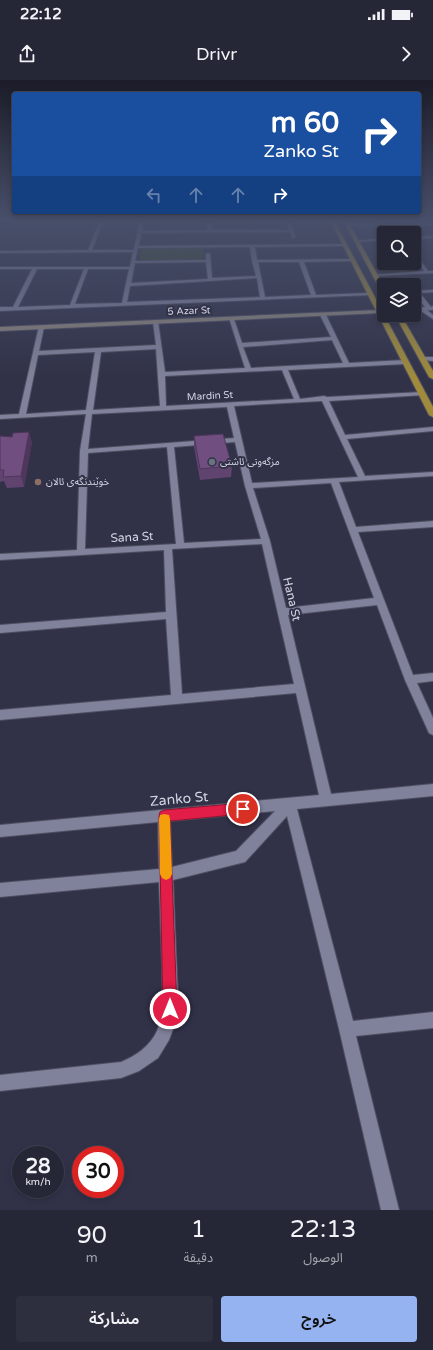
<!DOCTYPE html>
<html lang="ar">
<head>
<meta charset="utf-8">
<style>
	:root { --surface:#252636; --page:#2d2e3e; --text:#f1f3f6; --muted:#a3a5ad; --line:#424351; --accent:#95b2f1 }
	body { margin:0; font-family:"Varela Round","Noto Sans Arabic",sans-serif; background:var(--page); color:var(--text); direction:rtl; height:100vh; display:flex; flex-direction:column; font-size:15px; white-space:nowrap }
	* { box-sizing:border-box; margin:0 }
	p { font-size:13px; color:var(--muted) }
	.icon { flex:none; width:22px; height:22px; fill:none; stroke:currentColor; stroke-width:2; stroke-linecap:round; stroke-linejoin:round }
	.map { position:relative; height:1130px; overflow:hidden; direction:ltr }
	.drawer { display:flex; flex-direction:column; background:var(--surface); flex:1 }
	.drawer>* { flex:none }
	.guide { position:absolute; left:12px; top:12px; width:409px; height:122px; border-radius:4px; box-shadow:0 2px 6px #0003,0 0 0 1px var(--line); direction:rtl; background:#1a4fa0; color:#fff; overflow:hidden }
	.fabs { position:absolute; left:377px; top:146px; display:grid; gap:8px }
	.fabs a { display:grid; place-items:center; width:44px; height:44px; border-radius:4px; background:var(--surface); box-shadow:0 2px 6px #0003,0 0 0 1px var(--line); font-size:20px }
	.speed { position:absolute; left:12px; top:1066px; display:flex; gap:8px; font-size:20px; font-weight:700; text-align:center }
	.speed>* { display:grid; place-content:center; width:52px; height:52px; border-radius:50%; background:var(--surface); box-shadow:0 2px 6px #0003,0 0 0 1px var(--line); line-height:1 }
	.speed small { font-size:10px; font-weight:400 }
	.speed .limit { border:6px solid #d22; background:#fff; color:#111 }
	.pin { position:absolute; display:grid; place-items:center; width:34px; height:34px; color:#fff; margin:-17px; border:2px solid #fff; border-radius:50%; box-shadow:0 1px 4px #0007 }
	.me { position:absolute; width:44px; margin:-22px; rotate:0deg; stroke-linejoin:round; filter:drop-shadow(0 0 3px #0008) }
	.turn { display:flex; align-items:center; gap:14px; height:84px; padding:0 16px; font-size:18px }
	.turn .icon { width:52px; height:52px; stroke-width:2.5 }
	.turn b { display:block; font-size:28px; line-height:34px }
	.lanes { display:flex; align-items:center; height:38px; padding:0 16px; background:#0003; justify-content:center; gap:20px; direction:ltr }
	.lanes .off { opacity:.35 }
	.eta { display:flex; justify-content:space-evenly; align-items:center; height:68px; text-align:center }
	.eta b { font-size:24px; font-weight:600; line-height:28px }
	.cta { display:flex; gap:8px; margin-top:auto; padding:8px 16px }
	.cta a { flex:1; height:46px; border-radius:4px; background:var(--accent); color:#111; font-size:16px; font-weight:600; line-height:46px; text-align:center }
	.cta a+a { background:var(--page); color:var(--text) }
	.status { display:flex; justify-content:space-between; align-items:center; height:28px; padding:0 20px; background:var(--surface); direction:ltr }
	.status svg { height:11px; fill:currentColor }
	header { display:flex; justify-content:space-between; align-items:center; height:52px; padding:0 16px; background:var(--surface); font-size:18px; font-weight:600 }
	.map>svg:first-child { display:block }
	.green { fill:#374d27 }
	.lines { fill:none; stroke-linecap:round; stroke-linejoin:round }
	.street-casing { stroke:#4d4e60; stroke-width:2 }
	.secondary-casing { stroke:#4d4e60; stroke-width:2 }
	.highway-casing { stroke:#4d4e60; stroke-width:2 }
	.street { fill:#80819b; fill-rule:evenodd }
	.secondary { fill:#8a847e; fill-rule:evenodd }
	.highway { fill:#a08b3c; fill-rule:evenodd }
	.wall { fill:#60436e }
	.shaded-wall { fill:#4e375a }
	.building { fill:#704e80; stroke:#4e375a }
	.route { fill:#e11d48; stroke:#92132f }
	.slow { fill:#f59e0b }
	.worship-dot { fill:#6b7280; stroke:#313248; stroke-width:1.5 }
	.education-dot { fill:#8d6e63; stroke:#313248; stroke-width:1.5 }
	.labels { text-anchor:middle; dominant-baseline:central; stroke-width:4; stroke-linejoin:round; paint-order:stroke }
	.far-street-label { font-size:10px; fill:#d4d5e3; stroke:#313248 }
	.far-poi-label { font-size:10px; fill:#d4d5e3; stroke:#313248; text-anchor:start }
	.street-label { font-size:12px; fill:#d4d5e3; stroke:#313248 }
	.near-street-label { font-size:14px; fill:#d4d5e3; stroke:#313248 }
</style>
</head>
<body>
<div class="status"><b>22:12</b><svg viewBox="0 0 49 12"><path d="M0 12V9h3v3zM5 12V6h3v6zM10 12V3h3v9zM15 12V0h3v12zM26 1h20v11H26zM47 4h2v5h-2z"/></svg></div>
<header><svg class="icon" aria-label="forward" viewBox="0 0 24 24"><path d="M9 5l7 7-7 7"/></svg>Drivr<svg class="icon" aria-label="share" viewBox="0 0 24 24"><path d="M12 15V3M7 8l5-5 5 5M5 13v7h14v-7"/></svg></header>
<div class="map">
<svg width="433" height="1130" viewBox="0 0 433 1130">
	<rect width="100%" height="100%" fill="#313248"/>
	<polygon class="green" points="204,168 203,180 139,181 141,169"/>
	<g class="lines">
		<g class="street-casing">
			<g id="street">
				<path d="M 100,140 L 104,140 L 92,170 L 134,170 L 140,140 L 144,140 L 142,151 L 208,150 L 207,140 L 211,140 L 212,150 L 289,150 L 286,140 L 290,140 L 295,157 L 293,158 L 290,152 L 141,153 L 139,166 L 344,164 L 345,166 L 255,167 L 257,180 L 353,179 L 351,181 L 304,182 L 316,215 L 369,213 L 371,214 L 369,215 L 0,231 L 0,227 L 13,227 L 32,189 L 0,189 L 0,187 L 130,187 L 133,172 L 0,173 L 0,171 L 88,170 ZM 250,167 L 252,181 L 256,196 L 212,198 L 210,174 L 208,173 L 206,174 L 206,180 L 135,181 L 138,168 ZM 206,182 L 208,199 L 131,203 L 135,183 ZM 258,182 L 299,182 L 311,215 L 265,217 ZM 37,189 L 84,189 L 70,225 L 18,227 ZM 88,189 L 129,189 L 122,223 L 75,224 ZM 257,198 L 260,217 L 127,222 L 130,206 Z"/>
				<polygon points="433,143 433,145 346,146 348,145"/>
				<polygon points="433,156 433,158 414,159 414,157"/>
				<polygon points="384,158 384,160 356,162 354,161"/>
				<polygon points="414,172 428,191 433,191 433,193 375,196 373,195 424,191 414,176"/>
				<polygon points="433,210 433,212 420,213 431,227 433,226 433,230 427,230 433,235 433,239 421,231 414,232 414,228 425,227 414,213 414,211"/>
				<path d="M 323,233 L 326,235 L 349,283 L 405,280 L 408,282 L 405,284 L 288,290 L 300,319 L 324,316 L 327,317 L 422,312 L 425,314 L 424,315 L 329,321 L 345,355 L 433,347 L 433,351 L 347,359 L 365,396 L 433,392 L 433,396 L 339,402 L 356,447 L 433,441 L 433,447 L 358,452 L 413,595 L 433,593 L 433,601 L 417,603 L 433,638 L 433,655 L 429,653 L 405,600 L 377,525 L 288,535 L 331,714 L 433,704 L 433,716 L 297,729 L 353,941 L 433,932 L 433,948 L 356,956 L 399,1130 L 381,1130 L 339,949 L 287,736 L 245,782 L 173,800 L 178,919 L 175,944 L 169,960 L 158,978 L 139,991 L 121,998 L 0,1011 L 0,995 L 121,982 C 136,976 150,966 157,951 C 165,931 162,906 162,885 C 161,857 160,830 159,802 L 0,817 L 0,803 L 159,789 L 158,742 L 0,757 L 0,745 L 319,715 L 296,613 L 0,640 L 0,630 L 171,615 L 166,539 L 0,553 L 0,545 L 166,532 L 164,470 L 0,480 L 0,474 L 77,470 L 80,371 L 86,334 L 0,339 L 0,335 L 19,334 L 39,246 L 44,247 L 39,271 L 156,265 L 153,242 L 158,241 L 165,292 L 245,288 L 229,238 L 234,239 L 242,263 L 331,257 L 320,235 ZM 332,260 L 343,283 L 251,288 L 243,267 ZM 156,269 L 160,326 L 93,330 L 101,272 ZM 95,272 L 86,330 L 26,334 L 38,275 ZM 282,290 L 294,319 L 166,326 L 165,296 ZM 322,321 L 358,397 L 252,403 L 234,326 ZM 227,327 L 234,358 L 88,369 L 92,334 ZM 235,362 L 245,406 L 261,459 L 184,463 L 174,367 ZM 167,367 L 176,464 L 85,469 L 88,373 ZM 331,403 L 374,518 L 286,528 L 270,461 L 253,408 ZM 262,464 L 294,604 L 182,614 L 172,469 ZM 275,731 L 236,771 L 172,787 L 170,741 Z"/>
				<polygon points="423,277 433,277 433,281 421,280 421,278"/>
			</g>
		</g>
		<g class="secondary-casing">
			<polygon id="secondary" points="379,230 381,233 0,251 0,247"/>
		</g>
		<g class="highway-casing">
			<g id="highway">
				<polygon points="330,140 334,140 433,327 433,337 429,335"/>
				<polygon points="343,140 347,140 384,206 384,213 381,211"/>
				<polygon points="395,235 401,235 433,291 433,299 429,297"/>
			</g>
		</g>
		<use href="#street" class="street"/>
		<use href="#secondary" class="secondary"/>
		<use href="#highway" class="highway"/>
	</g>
	<g class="wall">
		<polygon points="0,356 32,362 24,407 7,408 4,401 0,402"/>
		<polygon points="194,356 232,386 231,397 200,400 194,367"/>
	</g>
	<polygon class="shaded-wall" points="29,352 32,362 24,407 21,396"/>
	<g class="building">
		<polygon points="29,352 21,396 3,397 4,390 0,390 0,356 12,357 13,353"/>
		<polygon points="223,354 232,386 200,389 194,356"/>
	</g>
	<linearGradient id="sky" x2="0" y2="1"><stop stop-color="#1b1c28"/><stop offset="0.47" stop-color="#484f6a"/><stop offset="1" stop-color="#484f6a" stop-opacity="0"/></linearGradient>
	<rect width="433" height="298" fill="url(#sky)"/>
	<polygon class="route" points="243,723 247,725 248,729 247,732 243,734 170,741 177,929 175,934 170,936 165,934 163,929 159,736 160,732 164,730"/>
	<polygon class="slow" points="164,734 169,735 170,739 172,794 170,798 166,800 162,798 160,794 159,739 160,735"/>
	<circle class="worship-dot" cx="212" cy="382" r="4"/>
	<circle class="education-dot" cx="38" cy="402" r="4"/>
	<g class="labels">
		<g class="far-street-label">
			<text transform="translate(189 231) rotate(-2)">5 Azar St</text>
			<text transform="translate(210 316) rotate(-3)">Mardin St</text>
		</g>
		<g class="far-poi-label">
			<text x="220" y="382">مزگەوتی ئاشتی</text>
			<text x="46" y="402">خوێندنگەی ئالان</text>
		</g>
		<g class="street-label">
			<text transform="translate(132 457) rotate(-3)">Sana St</text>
			<text transform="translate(292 519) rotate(77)">Hana St</text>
		</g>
		<g class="near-street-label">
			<text transform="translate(179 719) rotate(-5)">Zanko St</text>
		</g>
	</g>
</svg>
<div class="fabs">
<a><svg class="icon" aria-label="search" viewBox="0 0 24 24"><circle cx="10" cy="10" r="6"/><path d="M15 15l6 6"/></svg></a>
<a><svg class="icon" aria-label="layers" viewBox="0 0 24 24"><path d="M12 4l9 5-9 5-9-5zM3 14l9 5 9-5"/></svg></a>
</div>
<div class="speed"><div>28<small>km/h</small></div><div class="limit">30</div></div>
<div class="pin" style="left:243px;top:729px;background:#d93025"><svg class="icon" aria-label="arrive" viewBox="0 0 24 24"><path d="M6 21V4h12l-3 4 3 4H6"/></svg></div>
<svg class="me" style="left:170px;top:929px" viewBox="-20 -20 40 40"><circle r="17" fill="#e11d48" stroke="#fff" stroke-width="3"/><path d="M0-11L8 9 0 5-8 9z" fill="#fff"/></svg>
<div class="guide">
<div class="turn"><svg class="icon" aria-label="right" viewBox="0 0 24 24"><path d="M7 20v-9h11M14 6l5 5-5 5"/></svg><div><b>60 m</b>Zanko St</div></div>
<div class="lanes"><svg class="icon off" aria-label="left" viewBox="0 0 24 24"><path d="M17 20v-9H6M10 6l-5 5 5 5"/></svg><svg class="icon off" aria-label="ahead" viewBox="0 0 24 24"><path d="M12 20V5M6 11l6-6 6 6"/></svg><svg class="icon off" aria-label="ahead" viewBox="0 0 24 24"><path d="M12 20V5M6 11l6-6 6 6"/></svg><svg class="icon" aria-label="right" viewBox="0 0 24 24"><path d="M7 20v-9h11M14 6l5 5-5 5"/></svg></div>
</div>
</div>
<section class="drawer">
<div class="eta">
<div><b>22:13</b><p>الوصول</p></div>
<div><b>1</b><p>دقيقة</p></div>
<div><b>90</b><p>m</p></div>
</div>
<div class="cta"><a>خروج</a><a>مشاركة</a></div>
</section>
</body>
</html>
